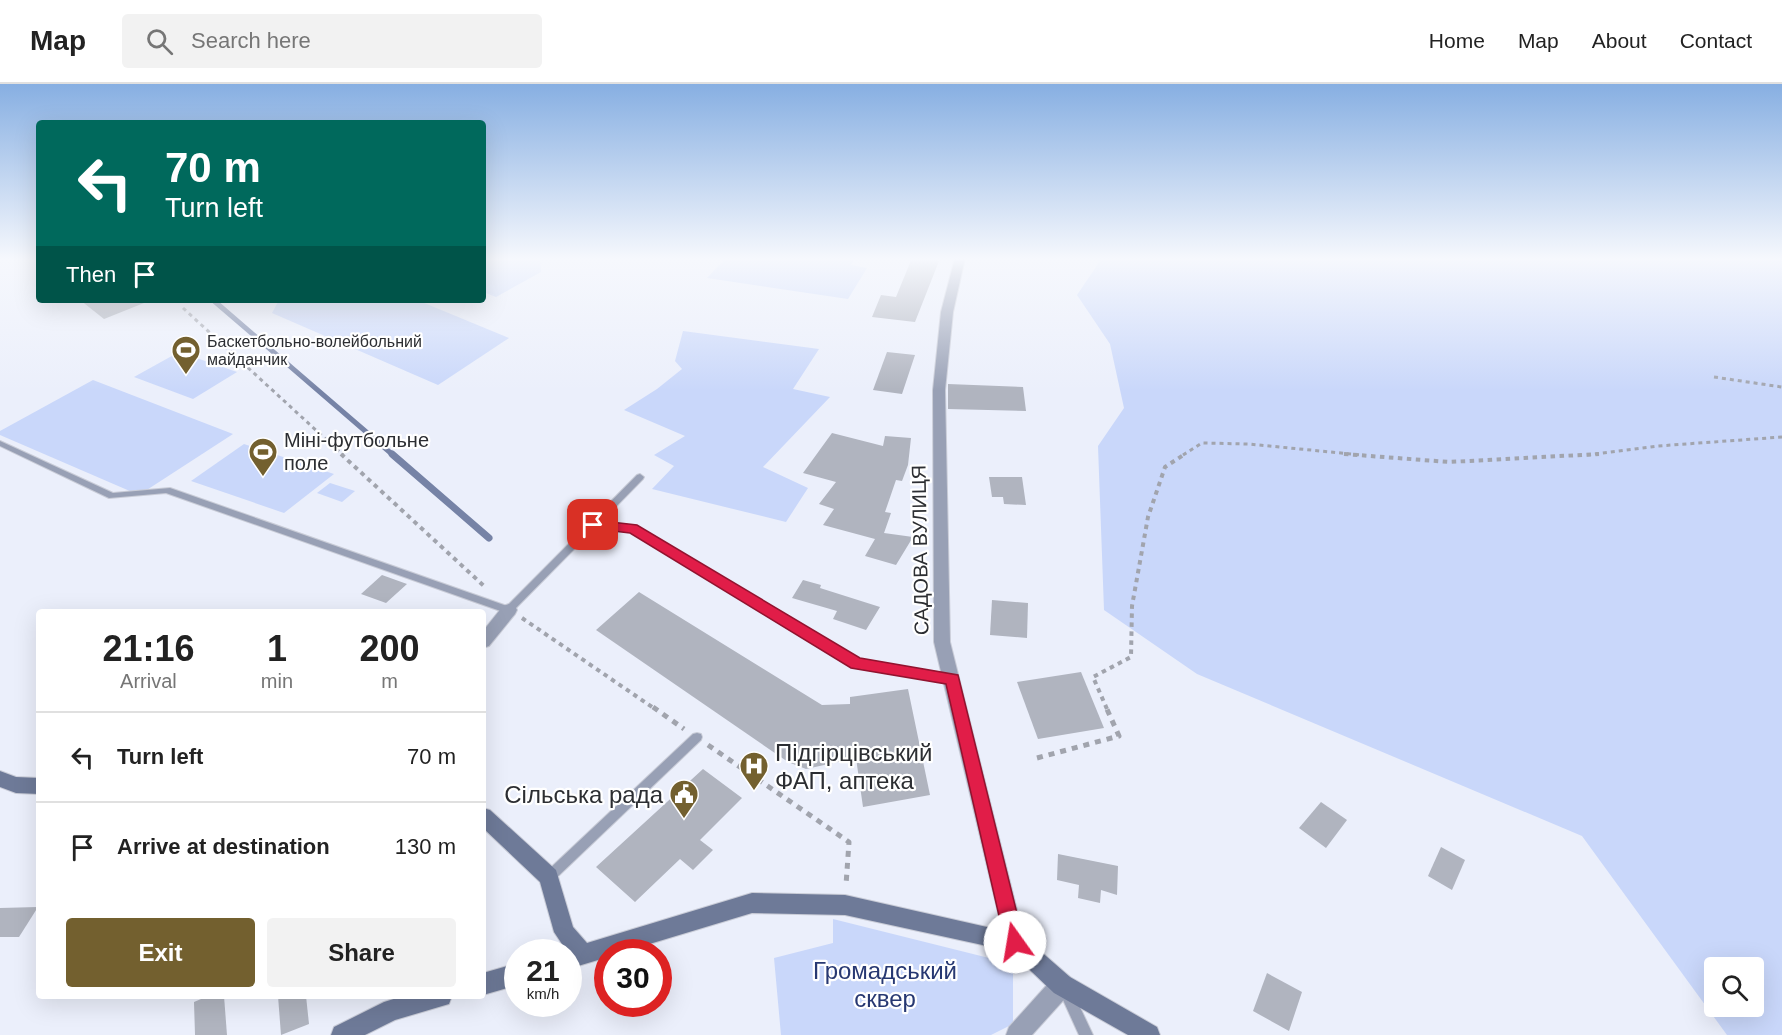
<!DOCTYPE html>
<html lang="en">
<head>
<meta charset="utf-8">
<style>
	:root { --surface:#fff; --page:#f2f2f2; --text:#222; --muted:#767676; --line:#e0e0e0; --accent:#73602f }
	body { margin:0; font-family:Arial,sans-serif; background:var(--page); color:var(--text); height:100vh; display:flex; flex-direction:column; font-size:22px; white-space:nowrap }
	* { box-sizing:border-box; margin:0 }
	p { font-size:20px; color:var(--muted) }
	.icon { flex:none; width:33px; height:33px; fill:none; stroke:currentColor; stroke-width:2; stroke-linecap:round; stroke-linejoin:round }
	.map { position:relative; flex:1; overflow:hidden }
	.drawer { position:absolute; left:36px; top:525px; width:450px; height:390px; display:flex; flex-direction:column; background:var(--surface); border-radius:6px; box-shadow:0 6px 24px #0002 }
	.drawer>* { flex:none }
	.banner { position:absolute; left:36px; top:36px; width:450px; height:183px; border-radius:6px; box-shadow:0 6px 24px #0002; background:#00695c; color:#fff; overflow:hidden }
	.fabs { position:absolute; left:1704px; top:873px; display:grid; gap:12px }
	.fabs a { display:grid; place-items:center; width:60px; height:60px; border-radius:6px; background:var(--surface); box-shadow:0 6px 24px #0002; font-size:30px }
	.speed { position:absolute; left:504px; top:855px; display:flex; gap:12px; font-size:30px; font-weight:700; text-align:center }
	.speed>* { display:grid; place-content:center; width:78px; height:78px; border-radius:50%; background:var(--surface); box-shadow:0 6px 24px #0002; line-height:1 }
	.speed small { font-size:15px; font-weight:400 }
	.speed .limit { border:9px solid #d22; background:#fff; color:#111 }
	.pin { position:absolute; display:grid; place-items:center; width:51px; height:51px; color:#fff; margin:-26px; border-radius:12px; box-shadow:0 3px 9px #0006 }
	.me { position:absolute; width:66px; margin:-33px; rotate:347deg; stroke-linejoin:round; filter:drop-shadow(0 0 4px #0008) }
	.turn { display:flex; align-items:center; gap:21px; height:126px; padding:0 30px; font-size:27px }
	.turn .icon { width:78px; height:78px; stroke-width:2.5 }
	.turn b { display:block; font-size:42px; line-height:51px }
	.then { display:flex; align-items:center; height:57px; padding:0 30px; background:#0003; gap:12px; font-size:22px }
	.eta { display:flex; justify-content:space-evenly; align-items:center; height:102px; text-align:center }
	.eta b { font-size:36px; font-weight:700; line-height:42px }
	.primary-button { display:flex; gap:12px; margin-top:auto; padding:12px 30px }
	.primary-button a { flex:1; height:69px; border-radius:6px; background:var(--accent); color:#fff; font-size:24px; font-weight:700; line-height:69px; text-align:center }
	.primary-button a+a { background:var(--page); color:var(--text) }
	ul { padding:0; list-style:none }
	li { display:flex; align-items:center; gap:18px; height:90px; padding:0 30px; border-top:2px solid var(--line) }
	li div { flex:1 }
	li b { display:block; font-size:22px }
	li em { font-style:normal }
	header { display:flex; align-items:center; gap:36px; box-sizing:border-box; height:84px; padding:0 30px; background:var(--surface); border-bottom:2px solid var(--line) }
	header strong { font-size:28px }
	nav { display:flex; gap:33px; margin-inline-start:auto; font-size:21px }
	.search { width:420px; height:54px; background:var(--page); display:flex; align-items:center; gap:15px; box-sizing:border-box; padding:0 21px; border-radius:6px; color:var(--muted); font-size:22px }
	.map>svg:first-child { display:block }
	.green { fill:#c9d7fa; fill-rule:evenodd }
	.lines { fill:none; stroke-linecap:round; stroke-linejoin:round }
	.stream-far1 { stroke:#7683a6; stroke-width:5 }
	.stream { stroke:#7683a6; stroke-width:7 }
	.building { fill:#b0b4bf }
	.lane-casing { stroke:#c9ccd7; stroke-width:2 }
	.street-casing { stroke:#c9ccd7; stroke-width:2 }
	.secondary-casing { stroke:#c9ccd7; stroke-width:2 }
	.path-far2 { stroke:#a1a4ad; stroke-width:3; stroke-dasharray:4 4; stroke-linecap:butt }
	.path-far1 { stroke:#a1a4ad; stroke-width:4; stroke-dasharray:4.5 4.5; stroke-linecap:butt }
	.path { stroke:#a1a4ad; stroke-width:5; stroke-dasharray:6 6; stroke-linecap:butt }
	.lane { fill:#98a0b5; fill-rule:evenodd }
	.street { fill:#98a0b5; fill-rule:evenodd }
	.secondary { fill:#6e7a98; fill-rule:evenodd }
	.route { fill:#e11d48; stroke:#92132f; stroke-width:1.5 }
	.labels { text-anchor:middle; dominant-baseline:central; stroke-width:4.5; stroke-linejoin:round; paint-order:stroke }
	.far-poi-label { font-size:16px; fill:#2c2e32; stroke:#fff; text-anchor:start }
	.poi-label { font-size:20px; fill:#2c2e32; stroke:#fff; text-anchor:start }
	.street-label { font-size:20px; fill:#2c2e32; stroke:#fff }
	.near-poi-label { font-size:24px; fill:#2c2e32; stroke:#fff; text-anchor:start }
	.near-park-label { font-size:24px; fill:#273872; stroke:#fff }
</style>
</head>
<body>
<header>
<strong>Map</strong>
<div class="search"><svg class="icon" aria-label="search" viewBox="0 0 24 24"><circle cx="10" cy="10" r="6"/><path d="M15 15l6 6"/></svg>Search here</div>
<nav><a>Home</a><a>Map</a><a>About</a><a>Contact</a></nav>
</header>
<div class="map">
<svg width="1782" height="951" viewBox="0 0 1782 951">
	<rect width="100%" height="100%" fill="#ebeffb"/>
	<g class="green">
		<polygon points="483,174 540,174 541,188 496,213 483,208"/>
		<polygon points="726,174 855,174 851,181 867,184 848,215 707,194"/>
		<path d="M 1102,174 L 1782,174 L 1782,951 L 1727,951 L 1582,752 L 1197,590 L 1104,526 L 1098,362 L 1124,324 L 1110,260 L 1077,211 ZM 1714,884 L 1754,884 L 1754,922 L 1714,922 Z"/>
		<polygon points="279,216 417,216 509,254 438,301 272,229"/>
		<polygon points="683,247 819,265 793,305 830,313 763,383 808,404 786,438 652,405 674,382 654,371 685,352 624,326 657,305 682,285 675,277"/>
		<polygon points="179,268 237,288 193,315 134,293"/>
		<polygon points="93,296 233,350 139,411 0,351 0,347"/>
		<polygon points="244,360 334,390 284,429 191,397"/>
		<polygon points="330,399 355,407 342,418 317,409"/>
		<polygon points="833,835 1013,880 1013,940 991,951 781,951 774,874 833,859"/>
	</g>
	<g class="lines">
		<polyline class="stream-far1" points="213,216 393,371"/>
		<polyline class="stream" points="392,370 489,454"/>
	</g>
	<g class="building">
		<polygon points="912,174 939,177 915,238 872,233 881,211 896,213"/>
		<polygon points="80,216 149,216 149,217 104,235"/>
		<polygon points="887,268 915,271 902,310 873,306"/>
		<polygon points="948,300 1023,303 1026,327 948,325"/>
		<polygon points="832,349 883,362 885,352 911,354 908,381 902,397 896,396 885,428 891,429 884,449 913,453 896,481 865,472 875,455 823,441 834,425 819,420 836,398 803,389"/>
		<polygon points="989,393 1022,393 1026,421 1004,420 1003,413 992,413"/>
		<polygon points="382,491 407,500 386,519 361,510"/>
		<polygon points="803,496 821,501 820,504 880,523 866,546 833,535 837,527 792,514"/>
		<polygon points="639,508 822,621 850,620 850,613 908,605 930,711 863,723 856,674 806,685 788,678 596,546"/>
		<polygon points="992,516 1028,519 1027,554 990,551"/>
		<polygon points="1081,588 1104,644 1038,655 1017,598"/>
		<polygon points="703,685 742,714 700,756 713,766 693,786 680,775 635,818 596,783"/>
		<polygon points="1321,718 1347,736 1326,764 1299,744"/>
		<polygon points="1441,763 1465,776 1452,806 1428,792"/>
		<polygon points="1058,770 1118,782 1117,811 1101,806 1100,819 1078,814 1079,801 1057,796"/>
		<polygon points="38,823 19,853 0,853 0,824"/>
		<polygon points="1267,889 1302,908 1289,947 1253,927"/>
		<polygon points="208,912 224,912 227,951 195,951 194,918"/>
		<polygon points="278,912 306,912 309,940 281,951"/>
	</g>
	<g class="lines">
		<g class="lane-casing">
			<g id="lane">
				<polygon points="0,357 113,409 170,404 507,522 637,391 640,390 644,393 643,395 601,438 636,442 858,576 953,591 957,592 958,595 957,598 953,599 852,583 631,447 596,443 512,528 509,530 166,409 109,414 0,362"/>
				<polygon points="697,649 701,650 702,653 701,656 553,797 549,799 545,797 543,793 545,789 693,650"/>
				<polygon points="1065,901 1070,902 1093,951 1079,951 1059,907 1060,902"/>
			</g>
		</g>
		<g class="street-casing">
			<g id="street">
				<polygon points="955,174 965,174 953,228 945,306 950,558 1025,858 1022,865 1015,868 1008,865 1005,858 934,558 933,306 941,228"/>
				<polygon points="509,520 515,522 517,526 515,530 489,562 483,564 483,547 503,522"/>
				<polygon points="1062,890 1070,893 1073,901 1070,909 1032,951 1006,951 1009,943 1054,893"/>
			</g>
		</g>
		<g class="secondary-casing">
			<g id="secondary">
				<polygon points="0,687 16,693 39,694 39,710 16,709 0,703"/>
				<polygon points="483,724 490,726 556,786 573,843 587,859 752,809 845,811 1022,851 1070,893 1157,943 1160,951 1128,951 1054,909 1010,867 845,831 752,829 623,868 608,868 608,873 568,885 568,868 560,868 566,866 554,848 540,798 483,744"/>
				<polygon points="518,879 518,901 483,911 483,889"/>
				<polygon points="403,912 452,912 449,920 395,936 365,951 331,951 334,943 384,918"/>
			</g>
		</g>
		<g class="path-far2">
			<polyline points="183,224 343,371"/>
			<polyline points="1714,293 1782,303"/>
			<polyline points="1183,371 1202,359 1249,360 1361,371"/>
			<polyline points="1587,371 1658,362 1782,353"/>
		</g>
		<g class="path-far1">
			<polyline points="341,370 484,502"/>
			<polyline points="1344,370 1449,378 1599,370"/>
			<polyline points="522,534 655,625"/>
			<polyline points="1107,625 1093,593 1131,573 1132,522 1148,433 1165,383 1185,370"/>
		</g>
		<g class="path">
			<polyline points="653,623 684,645"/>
			<polyline points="708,661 849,758 846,801"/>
			<polyline points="1037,674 1119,652 1106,623"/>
		</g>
		<use href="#lane" class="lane"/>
		<use href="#street" class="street"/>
		<use href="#secondary" class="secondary"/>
	</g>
	<linearGradient id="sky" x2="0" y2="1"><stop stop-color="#87afe2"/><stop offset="0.57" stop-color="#f6f8fd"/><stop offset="1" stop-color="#f6f8fd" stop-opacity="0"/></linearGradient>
	<rect width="1782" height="307" fill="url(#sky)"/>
	<polygon class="route" points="593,436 637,441 860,574 958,591 1024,858 1021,865 1015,867 1008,865 1005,858 946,600 851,584 630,449 589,444 589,437"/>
	<defs>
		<g id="stadium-pin" transform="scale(1.5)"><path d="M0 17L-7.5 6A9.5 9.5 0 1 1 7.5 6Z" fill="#73602f" stroke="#fff"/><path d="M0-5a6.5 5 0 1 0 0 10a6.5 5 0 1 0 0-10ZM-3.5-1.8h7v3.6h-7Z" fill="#fff"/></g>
		<g id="hospital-pin" transform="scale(1.5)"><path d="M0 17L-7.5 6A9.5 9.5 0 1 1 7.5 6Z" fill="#73602f" stroke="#fff"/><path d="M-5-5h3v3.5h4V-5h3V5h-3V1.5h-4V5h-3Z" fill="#fff"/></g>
		<g id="civic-pin" transform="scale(1.5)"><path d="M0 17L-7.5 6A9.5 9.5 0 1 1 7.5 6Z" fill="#73602f" stroke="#fff"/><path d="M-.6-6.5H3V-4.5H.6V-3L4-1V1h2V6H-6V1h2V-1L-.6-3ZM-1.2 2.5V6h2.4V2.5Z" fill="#fff"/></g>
	</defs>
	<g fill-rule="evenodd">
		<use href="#stadium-pin" x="186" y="266"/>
		<use href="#stadium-pin" x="263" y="368"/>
		<use href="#hospital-pin" x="754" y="682"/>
		<use href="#civic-pin" x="684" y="710"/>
	</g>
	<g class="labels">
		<g class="far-poi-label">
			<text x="207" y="257">Баскетбольно-волейбольний<tspan x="207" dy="18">майданчик</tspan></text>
		</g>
		<g class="poi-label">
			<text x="284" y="356">Міні-футбольне<tspan x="284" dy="23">поле</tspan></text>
		</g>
		<g class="street-label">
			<text transform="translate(920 466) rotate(-91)">САДОВА ВУЛИЦЯ</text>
		</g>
		<g class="near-poi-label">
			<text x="775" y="668">Підгірцівський<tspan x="775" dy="28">ФАП, аптека</tspan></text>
			<text x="663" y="710" text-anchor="end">Сільська рада</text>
		</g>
		<g class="near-park-label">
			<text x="885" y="886">Громадський<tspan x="885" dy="28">сквер</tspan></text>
		</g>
	</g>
</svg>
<div class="fabs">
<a><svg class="icon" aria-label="search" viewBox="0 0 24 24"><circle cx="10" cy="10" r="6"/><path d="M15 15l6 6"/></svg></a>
</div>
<div class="speed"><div>21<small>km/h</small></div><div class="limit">30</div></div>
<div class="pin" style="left:593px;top:441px;background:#d93025"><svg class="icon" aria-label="arrive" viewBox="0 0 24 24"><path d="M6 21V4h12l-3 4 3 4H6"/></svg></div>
<svg class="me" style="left:1015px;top:858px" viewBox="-20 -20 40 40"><circle r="19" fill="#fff"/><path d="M0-13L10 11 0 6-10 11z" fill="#e11d48"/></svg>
<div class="banner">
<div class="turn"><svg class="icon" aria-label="left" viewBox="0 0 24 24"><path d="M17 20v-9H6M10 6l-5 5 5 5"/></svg><div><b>70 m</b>Turn left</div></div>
<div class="then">Then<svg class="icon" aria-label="arrive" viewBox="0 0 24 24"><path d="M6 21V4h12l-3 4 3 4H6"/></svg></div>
</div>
<section class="drawer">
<div class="eta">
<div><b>21:16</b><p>Arrival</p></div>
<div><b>1</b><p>min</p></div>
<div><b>200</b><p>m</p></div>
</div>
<ul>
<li><svg class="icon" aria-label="left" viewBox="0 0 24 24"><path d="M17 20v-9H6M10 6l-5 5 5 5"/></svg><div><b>Turn left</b></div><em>70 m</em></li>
<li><svg class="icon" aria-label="arrive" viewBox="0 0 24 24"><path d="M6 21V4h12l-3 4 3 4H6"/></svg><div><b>Arrive at destination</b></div><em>130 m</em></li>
</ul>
<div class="primary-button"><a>Exit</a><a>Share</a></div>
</section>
</div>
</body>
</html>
